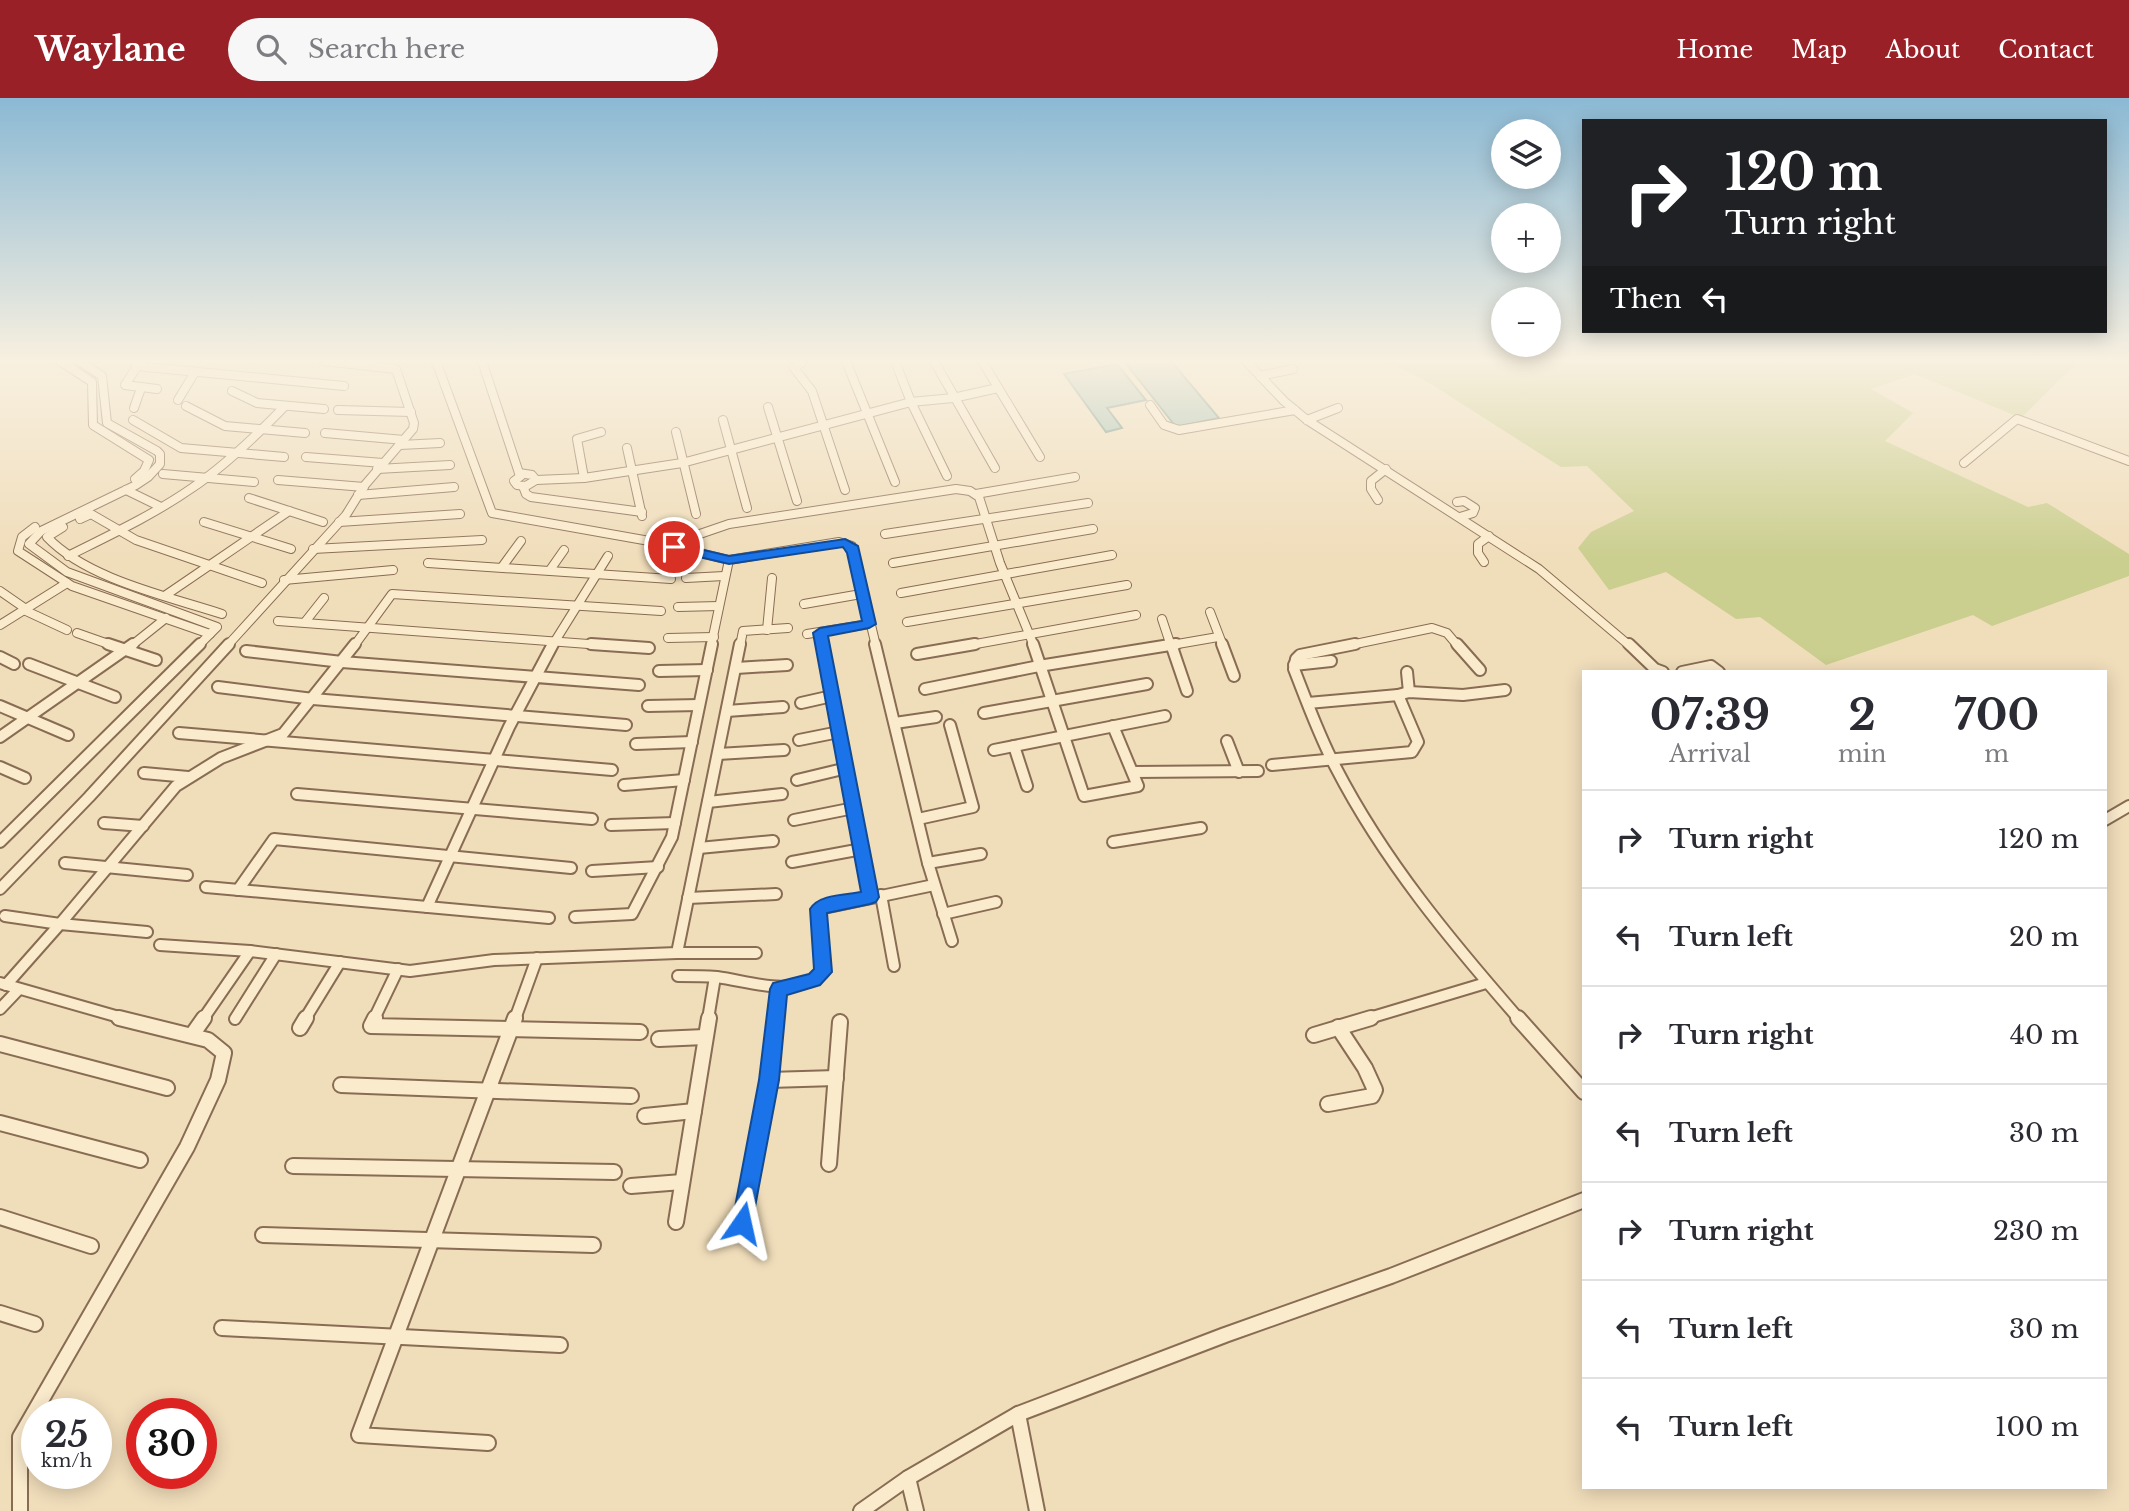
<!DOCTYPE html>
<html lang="en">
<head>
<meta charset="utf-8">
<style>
	:root { --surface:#fff; --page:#f7f7f7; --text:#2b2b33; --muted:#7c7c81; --line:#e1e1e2; --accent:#9a2027 }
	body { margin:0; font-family:"Libre Baskerville",serif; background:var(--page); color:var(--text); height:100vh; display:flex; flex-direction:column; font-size:26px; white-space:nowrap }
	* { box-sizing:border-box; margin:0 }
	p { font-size:23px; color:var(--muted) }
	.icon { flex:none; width:38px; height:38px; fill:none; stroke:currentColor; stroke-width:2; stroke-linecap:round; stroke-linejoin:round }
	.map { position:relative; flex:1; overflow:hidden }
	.panel { position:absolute; left:1582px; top:572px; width:525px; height:819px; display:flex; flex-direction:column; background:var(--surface); border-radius:0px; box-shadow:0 4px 18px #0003 }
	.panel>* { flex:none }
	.hud { position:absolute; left:1582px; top:21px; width:525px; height:214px; border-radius:0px; box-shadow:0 4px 18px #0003; background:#202124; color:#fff; overflow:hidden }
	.tools { position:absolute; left:1491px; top:21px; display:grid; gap:14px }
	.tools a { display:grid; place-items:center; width:70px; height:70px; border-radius:50%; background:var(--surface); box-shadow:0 4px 18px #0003; font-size:35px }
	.speed { position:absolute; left:21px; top:1300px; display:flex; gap:14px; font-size:35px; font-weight:700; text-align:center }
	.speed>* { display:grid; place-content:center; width:91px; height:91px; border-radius:50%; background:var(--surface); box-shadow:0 4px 18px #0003; line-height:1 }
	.speed small { font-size:18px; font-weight:400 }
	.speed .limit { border:10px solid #d22; background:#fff; color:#111 }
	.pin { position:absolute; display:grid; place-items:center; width:60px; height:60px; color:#fff; margin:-30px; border:4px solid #fff; border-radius:50%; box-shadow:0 2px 7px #0007 }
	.me { position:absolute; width:77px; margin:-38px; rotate:11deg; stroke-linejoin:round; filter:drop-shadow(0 0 5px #0008) }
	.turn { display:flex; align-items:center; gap:24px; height:147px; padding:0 28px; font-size:32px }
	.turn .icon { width:91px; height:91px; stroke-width:2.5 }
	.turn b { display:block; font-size:49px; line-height:60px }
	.then { display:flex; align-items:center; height:66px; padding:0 28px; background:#0003; gap:14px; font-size:26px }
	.eta { display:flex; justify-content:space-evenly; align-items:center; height:119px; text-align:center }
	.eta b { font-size:42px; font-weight:700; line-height:49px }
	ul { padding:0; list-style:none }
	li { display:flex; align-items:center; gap:21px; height:98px; padding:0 28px; border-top:2px solid var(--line) }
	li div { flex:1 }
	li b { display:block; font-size:26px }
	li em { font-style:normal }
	header { display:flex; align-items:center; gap:42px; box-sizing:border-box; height:98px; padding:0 35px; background:var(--accent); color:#fff }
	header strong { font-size:33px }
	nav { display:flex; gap:38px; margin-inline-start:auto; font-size:24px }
	.search { width:490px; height:63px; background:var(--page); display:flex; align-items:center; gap:18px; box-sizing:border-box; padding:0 24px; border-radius:38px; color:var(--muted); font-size:26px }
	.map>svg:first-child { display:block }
	.green { fill:#cace8e }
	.water { fill:#9fc0b5; stroke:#668e82; stroke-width:2 }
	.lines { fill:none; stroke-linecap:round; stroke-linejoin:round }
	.minor-far2-casing { stroke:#886c53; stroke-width:10 }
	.minor-far1-casing { stroke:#886c53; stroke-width:14 }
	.minor-casing { stroke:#886c53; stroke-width:18 }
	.minor-far2 { stroke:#fbebcd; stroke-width:8 }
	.minor-far1 { stroke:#fbebcd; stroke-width:10 }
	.minor { stroke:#fbebcd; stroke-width:14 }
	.route { fill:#1a73e8; stroke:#114b97; stroke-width:2 }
</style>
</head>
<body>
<header>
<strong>Waylane</strong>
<div class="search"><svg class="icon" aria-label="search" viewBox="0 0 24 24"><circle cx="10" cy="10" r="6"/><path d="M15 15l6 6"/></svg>Search here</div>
<nav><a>Home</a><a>Map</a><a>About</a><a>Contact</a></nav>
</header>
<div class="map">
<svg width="2129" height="1413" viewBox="0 0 2129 1413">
	<rect width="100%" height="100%" fill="#f0ddba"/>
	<polygon class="green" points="1381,263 2078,263 2021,320 1915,276 1871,291 1913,315 1885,343 2028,409 2047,405 2129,456 2129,478 1992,528 1973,517 1826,567 1760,519 1736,521 1666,474 1609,492 1578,450 1591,434 1634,413 1587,368 1561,369 1431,286 1395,267"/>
	<g class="water">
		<polygon points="1124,263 1171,263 1219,320 1176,329"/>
		<polygon points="1117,266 1146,302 1107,310 1122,330 1106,334 1064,276"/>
	</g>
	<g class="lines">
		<g class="minor-far2-casing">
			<g id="minor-far2">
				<polyline points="60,263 92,284 93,327 149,362 144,373 135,381"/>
				<polyline points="79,263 102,278 107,325 157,353 160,356 160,366 148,379 136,387 41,433 29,446 67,474 217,529 198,548"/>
				<polyline points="436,263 492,415 655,444 729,462 839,444 852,448 876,548"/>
				<polyline points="482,263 519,375"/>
				<polyline points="803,263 794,270 812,293 845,392"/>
				<polyline points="846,263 895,384"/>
				<polyline points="895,263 911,304 947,378"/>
				<polyline points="934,263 995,370"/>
				<polyline points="982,263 1040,359"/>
				<polyline points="1246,263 1284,303 1307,322 1539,471 1630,548"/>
				<polyline points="140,264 125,287 157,291"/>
				<polyline points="136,268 344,288"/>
				<polyline points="1260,278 1293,271"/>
				<polyline points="232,293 257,305 324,311"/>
				<polyline points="178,302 195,274"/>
				<polyline points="1150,307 1164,327 1179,332 1295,312"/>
				<polyline points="186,308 225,328 305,335"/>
				<polyline points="768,309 797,403"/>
				<polyline points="134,310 141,290"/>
				<polyline points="338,312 411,314"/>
				<polyline points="133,322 181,350 284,359"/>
				<polyline points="723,322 747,410"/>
				<polyline points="1307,322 1338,310"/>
				<polyline points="676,334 696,416"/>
				<polyline points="325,335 404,342"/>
				<polyline points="400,347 440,345"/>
				<polyline points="627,350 642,418"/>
				<polyline points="306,359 383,365"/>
				<polyline points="1964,365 2017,321 2129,363"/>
				<polyline points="377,371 450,367"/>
				<polygon points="519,375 532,377 536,382 526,388 517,387 514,383 521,378"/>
				<polyline points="163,376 254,384"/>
				<polyline points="584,380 577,341 601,334"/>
				<polyline points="278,382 364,389"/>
				<polyline points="536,382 584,380 682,365 911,304 953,300 998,290"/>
				<polyline points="523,388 526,396 531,399 642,414"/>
				<polyline points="126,392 161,409"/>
				<polyline points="976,396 1075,379"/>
				<polyline points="358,397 454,389"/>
				<polyline points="249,400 323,424"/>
				<polyline points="1378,402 1371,391 1371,383 1386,371"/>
				<polyline points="1457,404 1464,403 1475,410 1473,415 1460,419"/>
				<polyline points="80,421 91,416 136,442 262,485"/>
				<polyline points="204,424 291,451"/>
				<polyline points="339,424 460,416"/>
				<polyline points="35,429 22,439 18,453 72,488 210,536"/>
				<path d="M 63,429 L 47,439 C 87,481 167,498 222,516"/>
				<polyline points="885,436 1088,405"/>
				<polyline points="674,449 694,438 729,426 956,391 970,393 979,399 1000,465 1034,548"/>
				<polyline points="313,451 482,442"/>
				<path d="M 68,458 C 110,437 153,417 192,390 C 226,367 256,338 285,308"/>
				<polyline points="1484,464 1478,455 1478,446 1489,438"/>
				<polyline points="428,465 671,481"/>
				<polyline points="893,465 1093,431"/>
				<polyline points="502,469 521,443"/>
				<polyline points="550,472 564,452"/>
				<polyline points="686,480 724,478"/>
				<polyline points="284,482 393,472"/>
				<polyline points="0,493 26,511"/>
				<polyline points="901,495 1112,457"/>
				<polyline points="166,497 289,413"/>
				<polyline points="804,506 861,496"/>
				<polyline points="678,509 719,508"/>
				<polyline points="24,512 67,532"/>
				<polyline points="1210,514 1223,548"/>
				<polyline points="1162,521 1171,548"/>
				<polyline points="278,523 615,548"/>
				<polyline points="305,524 324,500"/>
				<polyline points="907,524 1127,487"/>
				<polyline points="0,527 67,485"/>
				<polyline points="767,532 772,480"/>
				<polyline points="77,535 114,548"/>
				<polyline points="820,535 822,548"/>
				<polyline points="807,536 869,526"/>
				<polyline points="668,540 714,539"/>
				<polyline points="131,548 166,520"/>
				<polyline points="227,548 346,417 364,388 413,331 414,325 396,271 324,263"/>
				<polyline points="354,548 392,496 661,513"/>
				<polyline points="552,548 608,458"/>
				<polyline points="711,548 729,462"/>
				<polyline points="740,548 743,533 788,530"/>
				<polyline points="965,548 1136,517"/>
				<polyline points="1166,548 1218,539"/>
				<polyline points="1346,548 1432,530 1447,535 1458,548"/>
			</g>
		</g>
		<g class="minor-far1-casing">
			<g id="minor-far1">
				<polyline points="108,546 156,562"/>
				<polyline points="591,546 649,550"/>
				<polyline points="822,546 870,799"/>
				<polyline points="875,546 928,765 952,843"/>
				<polyline points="1033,546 1084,698 1138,688 1113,628"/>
				<polyline points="1171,546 1187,593"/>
				<polyline points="1222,546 1234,578"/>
				<path d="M 1355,546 L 1300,557 L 1296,561 L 1294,571 C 1307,604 1319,638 1336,670 C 1384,763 1451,843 1519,921"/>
				<polyline points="1457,546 1480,572"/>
				<polyline points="1629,546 1655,571 1663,574"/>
				<polyline points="246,553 342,564 639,587"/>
				<polyline points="917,556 975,546"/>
				<polyline points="0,559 14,566"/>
				<polyline points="29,566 115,599"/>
				<polyline points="1294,567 1331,563"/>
				<polyline points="736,570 787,567"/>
				<polyline points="659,573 707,572"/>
				<polyline points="1407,574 1409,594"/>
				<polyline points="1682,574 1711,568 1719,574"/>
				<polyline points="218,589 313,601 626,627"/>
				<polyline points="925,591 1039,568 1176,546"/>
				<polyline points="801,605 832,598"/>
				<polyline points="1308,605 1398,597"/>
				<polyline points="0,608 68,637"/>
				<polyline points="648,608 699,607"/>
				<polyline points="727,613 783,609"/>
				<polyline points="984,615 1147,586"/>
				<polyline points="895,625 936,619"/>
				<polyline points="179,635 612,672"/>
				<polyline points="0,639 133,546"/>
				<polyline points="799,642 839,634"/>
				<polyline points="1227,643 1239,674"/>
				<polyline points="636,646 692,644"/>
				<polyline points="1014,648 1027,688"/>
				<polyline points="994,652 1165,618"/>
				<polyline points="718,656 784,652"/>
				<polyline points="1272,667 1412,654 1418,644 1398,597 1409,594 1463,597 1505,592"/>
				<polyline points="0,669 25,680"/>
				<polyline points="1133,674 1258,673"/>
				<polyline points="144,675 188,679"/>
				<polyline points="797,682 847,670"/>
				<polyline points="624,687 684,682"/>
				<polyline points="297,696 592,721"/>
				<polyline points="708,704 782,696"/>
				<polyline points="918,721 973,709 950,627"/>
				<polyline points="794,722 854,710"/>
				<polyline points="2105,722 2129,708"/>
				<polyline points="104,725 143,728"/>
				<polyline points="611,727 675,725"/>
				<polyline points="0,744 200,546"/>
				<polyline points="1113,744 1201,730"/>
				<polyline points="699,750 773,743"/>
				<polyline points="792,764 862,751"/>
				<polyline points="65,765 187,777"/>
				<polyline points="928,765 981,756"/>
				<polyline points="592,773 658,769"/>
				<polyline points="206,789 549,820"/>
				<polyline points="0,791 89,699 229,546"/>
				<polyline points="238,792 274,741 571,770"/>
				<polyline points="881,797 894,868"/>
				<polyline points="688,800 776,796"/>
				<polyline points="427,809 509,629 553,546"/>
				<polyline points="943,816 996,804"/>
				<polyline points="5,818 60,826 176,688 221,660 283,636 355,546"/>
				<polyline points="575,819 632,816 672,739 712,546"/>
				<polyline points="160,847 250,853 410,873 494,862 677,855 740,546"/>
				<polyline points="677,855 756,855"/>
				<path d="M 678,878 C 691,878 704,878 717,879 C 753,884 790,900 823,875 L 819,811 L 934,787"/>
				<polyline points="0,885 126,921"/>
				<polyline points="6,887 60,826 147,834"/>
				<polyline points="0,911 19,891"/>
				<polyline points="203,921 250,853"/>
				<polyline points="235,921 276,856"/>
				<polyline points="305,921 340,864"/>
				<polyline points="374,921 398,871"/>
				<polyline points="515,921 537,860"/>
				<polyline points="708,921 715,879"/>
				<polyline points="776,921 779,891"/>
				<polyline points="1366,921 1486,885"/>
			</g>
		</g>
		<g class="minor-casing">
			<g id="minor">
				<polyline points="375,920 371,928 640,934"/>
				<polyline points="1518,920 1584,994"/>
				<polyline points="300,930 306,920"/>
				<polyline points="192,937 204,920"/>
				<polyline points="1314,937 1371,920"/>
				<polyline points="659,941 705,939"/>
				<polyline points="0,946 167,990"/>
				<polyline points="769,982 836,980"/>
				<polyline points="341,987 631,998"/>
				<polyline points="1328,1006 1372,998 1375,992 1365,970 1338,929"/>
				<polyline points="645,1018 694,1013"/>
				<polyline points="0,1025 140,1062"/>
				<polyline points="829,1066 840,924"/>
				<polyline points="293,1068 614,1074"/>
				<polyline points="631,1088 682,1084"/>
				<polyline points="0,1119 91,1148"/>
				<polyline points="676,1124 709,920"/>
				<polyline points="742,1125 769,982 776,920"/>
				<polyline points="263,1137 593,1147"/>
				<polyline points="0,1215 35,1226"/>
				<polyline points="222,1230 560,1247"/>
				<polyline points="1018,1316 1037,1413"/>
				<polyline points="488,1345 359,1337 515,920"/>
				<polyline points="908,1380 916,1413"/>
				<polyline points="20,1413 20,1339 187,1049 218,982 224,955 208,942 119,920"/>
				<polyline points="861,1413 908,1380 1018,1316 1225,1237 1391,1178 1584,1102"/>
			</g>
		</g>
		<use href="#minor-far2" class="minor-far2"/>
		<use href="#minor-far1" class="minor-far1"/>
		<use href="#minor" class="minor"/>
	</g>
	<linearGradient id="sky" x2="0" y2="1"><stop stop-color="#8bb9d4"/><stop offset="0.57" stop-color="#f8f0e0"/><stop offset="1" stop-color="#f8f0e0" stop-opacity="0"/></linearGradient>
	<rect width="2129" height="461" fill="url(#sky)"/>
	<path class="route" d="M 845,441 L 858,448 L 876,526 L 869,530 L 828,538 L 879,799 L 876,804 L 870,806 L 827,815 L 832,874 L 820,887 L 787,897 L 779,982 L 752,1125 L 749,1133 L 742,1136 L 735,1133 L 732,1125 L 759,982 L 770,891 L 773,885 L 809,876 L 814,871 L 810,811 C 819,796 845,797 861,794 L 813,535 L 820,530 L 862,523 L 847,455 L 843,449 L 729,466 L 670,452 L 668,449 L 674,445 L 729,458 Z"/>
</svg>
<div class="tools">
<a><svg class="icon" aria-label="layers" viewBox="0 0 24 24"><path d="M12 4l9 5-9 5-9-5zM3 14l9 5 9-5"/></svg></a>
<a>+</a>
<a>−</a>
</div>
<div class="speed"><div>25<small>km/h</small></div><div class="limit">30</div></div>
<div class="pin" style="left:674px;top:449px;background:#d93025"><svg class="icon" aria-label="arrive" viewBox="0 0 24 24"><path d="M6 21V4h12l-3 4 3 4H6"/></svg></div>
<svg class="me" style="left:742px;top:1125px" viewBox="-20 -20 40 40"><path d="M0-17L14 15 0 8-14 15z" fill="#1a73e8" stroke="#fff" stroke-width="4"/></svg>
<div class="hud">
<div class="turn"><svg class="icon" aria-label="right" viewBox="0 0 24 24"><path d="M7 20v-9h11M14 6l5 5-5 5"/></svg><div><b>120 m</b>Turn right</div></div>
<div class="then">Then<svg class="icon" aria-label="left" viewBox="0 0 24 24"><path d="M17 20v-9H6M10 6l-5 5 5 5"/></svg></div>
</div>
<section class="panel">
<div class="eta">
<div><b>07:39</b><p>Arrival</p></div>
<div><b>2</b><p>min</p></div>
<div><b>700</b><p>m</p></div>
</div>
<ul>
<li><svg class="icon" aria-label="right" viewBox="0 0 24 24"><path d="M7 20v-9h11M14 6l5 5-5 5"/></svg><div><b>Turn right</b></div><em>120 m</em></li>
<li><svg class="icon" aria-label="left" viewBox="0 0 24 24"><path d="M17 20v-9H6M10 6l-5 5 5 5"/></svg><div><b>Turn left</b></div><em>20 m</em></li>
<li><svg class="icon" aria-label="right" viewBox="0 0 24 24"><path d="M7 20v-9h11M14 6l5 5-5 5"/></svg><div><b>Turn right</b></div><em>40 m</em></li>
<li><svg class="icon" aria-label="left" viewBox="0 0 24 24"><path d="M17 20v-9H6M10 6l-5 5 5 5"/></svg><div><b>Turn left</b></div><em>30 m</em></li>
<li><svg class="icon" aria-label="right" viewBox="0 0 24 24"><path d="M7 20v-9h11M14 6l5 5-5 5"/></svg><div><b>Turn right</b></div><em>230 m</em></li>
<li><svg class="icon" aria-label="left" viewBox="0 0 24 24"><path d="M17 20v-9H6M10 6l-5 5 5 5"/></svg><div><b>Turn left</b></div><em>30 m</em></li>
<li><svg class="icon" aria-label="left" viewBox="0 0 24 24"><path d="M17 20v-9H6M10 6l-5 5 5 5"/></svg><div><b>Turn left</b></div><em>100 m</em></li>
</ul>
</section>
</div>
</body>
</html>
